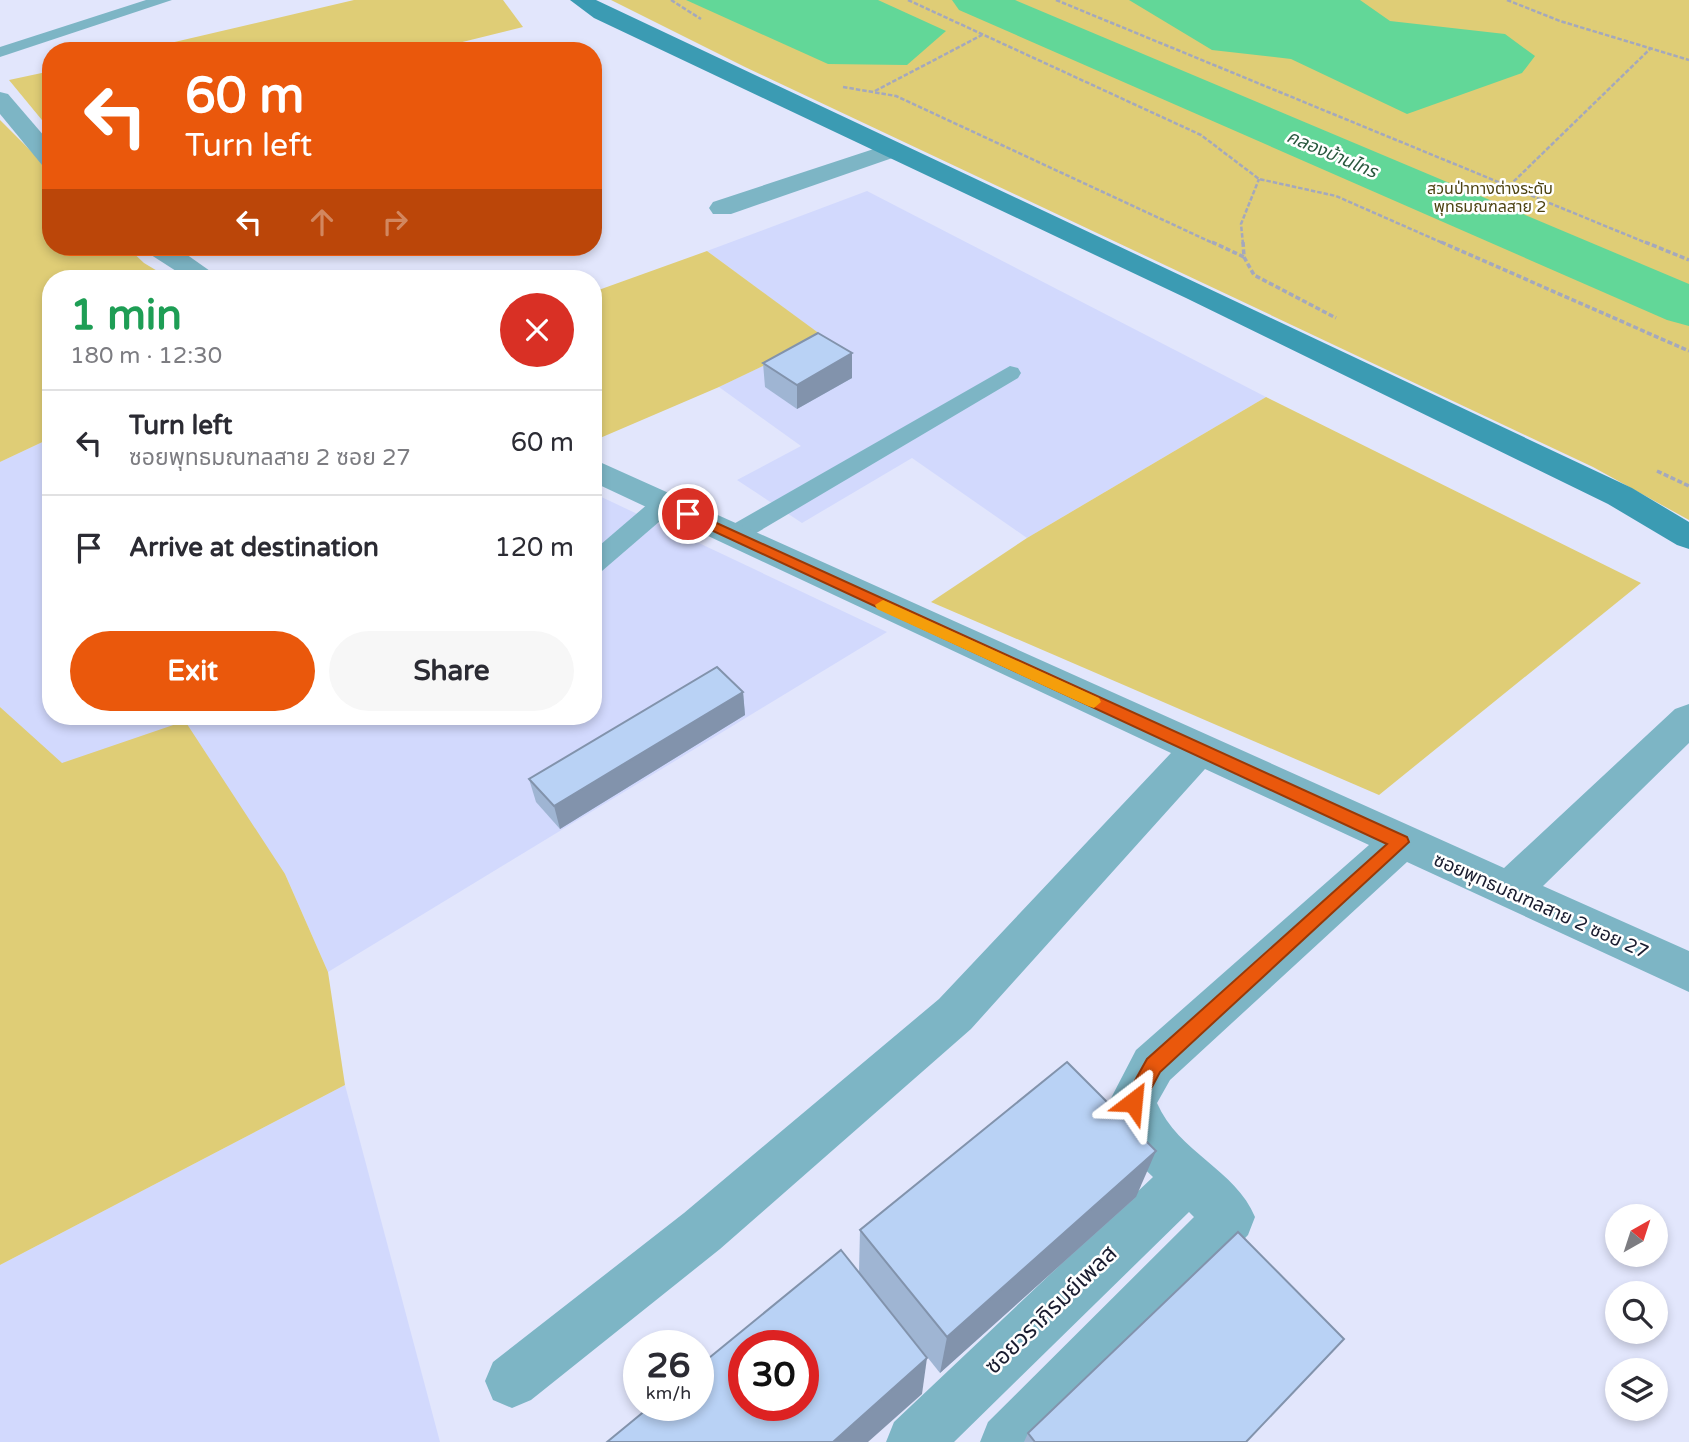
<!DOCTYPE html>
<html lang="en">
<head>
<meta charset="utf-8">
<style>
	:root { --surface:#fff; --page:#f7f7f7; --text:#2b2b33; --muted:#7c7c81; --line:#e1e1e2; --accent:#ea580c }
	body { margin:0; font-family:"Varela Round","Noto Sans Thai",sans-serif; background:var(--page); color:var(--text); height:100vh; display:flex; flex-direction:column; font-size:26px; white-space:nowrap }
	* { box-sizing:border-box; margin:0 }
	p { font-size:23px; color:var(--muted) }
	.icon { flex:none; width:38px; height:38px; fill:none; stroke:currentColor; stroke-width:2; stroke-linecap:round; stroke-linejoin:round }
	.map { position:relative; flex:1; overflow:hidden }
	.sheet { position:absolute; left:42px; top:270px; width:560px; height:455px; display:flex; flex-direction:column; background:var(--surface); border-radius:28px; box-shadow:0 4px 10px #0003 }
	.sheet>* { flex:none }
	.top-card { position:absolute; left:42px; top:42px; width:560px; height:214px; border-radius:28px; box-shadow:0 4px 10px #0003; background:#ea580c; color:#fff; overflow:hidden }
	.needle { width:46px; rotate:39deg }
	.fabs { position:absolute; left:1605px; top:1204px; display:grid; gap:14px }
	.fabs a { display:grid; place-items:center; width:63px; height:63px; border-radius:50%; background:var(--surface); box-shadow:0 4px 10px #0003; font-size:35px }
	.speed { position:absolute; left:623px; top:1330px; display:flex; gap:14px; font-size:35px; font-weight:700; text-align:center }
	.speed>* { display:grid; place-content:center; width:91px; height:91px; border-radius:50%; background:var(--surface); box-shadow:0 4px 10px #0003; line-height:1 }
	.speed small { font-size:18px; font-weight:400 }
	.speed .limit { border:10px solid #d22; background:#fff; color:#111 }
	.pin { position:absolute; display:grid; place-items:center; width:60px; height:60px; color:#fff; margin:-30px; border:4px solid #fff; border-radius:50%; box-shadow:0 2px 7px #0007 }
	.me { position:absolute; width:77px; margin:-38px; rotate:29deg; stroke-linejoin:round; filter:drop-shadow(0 0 5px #0008) }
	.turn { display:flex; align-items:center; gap:24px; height:147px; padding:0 28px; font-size:32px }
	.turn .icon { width:91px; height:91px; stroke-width:2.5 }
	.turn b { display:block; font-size:49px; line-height:60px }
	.lanes { display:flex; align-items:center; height:66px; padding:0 28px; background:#0003; justify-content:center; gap:35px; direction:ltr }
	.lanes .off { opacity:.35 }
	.round { display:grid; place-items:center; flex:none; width:74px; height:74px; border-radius:37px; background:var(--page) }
	.overview { display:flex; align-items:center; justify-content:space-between; height:119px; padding:0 28px }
	h1 { font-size:42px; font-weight:800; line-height:52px; color:#1e9e55 }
	.action { display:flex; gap:14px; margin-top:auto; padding:14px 28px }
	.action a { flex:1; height:80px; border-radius:42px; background:var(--accent); color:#fff; font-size:28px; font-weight:800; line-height:80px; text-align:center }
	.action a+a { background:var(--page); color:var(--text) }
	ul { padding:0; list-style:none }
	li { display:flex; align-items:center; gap:21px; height:105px; padding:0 28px; border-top:2px solid var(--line) }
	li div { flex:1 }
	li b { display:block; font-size:26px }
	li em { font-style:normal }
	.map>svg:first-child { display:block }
	.built { fill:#d2d9fd }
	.green { fill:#dfcd76 }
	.water { fill:#62d798 }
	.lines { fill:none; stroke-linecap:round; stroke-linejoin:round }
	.river { fill:#62d798; fill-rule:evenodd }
	.path-far1 { stroke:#a4a8bd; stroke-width:2.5; stroke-dasharray:4.5 2; stroke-linecap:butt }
	.path { stroke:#a4a8bd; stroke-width:3.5; stroke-dasharray:5 2.5; stroke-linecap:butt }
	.service { fill:#7db5c5; fill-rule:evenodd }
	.minor { fill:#7db5c5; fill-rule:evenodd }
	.secondary { fill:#3b9bb3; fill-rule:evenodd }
	.wall { fill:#9fb5d3 }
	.shaded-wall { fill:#8293ac }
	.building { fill:#b9d2f5; stroke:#8293ac; stroke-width:2; fill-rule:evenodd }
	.route { fill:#ea580c; stroke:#983908; stroke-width:2 }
	.slow { fill:#f59e0b }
	.labels { text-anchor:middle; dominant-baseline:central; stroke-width:5; stroke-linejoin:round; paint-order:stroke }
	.far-park-label { font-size:16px; fill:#4e4413; stroke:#fff }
	.far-water-label { font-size:18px; font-style:italic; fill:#29583e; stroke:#fff }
	.street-label { font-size:19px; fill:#191c2f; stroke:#fff }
	.near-street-label { font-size:23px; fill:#191c2f; stroke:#fff }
</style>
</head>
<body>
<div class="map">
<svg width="1689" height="1442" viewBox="0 0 1689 1442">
	<rect width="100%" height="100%" fill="#e2e6fc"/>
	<g class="built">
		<polygon points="867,191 1266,397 1027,538 912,458 802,523 737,480 801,446 719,387 823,337 707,251"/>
		<polygon points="51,438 51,716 593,716 593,493 887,632 328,972 285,874 61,764 0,707 0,462"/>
		<polygon points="345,1085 440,1442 0,1442 0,1265"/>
	</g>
	<g class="green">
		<polygon points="354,0 503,0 523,27 426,51 136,51"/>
		<polygon points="611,0 1689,0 1689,520 1593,467 745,67"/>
		<polygon points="51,71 51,131 9,80"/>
		<polygon points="0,120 51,171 51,247 127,247 144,263 169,278 51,278 51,438 0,462"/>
		<polygon points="707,251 824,337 719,387 593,441 593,292"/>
		<polygon points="1266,397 1641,583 1379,795 931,602 1027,538"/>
		<polygon points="0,707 62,763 185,721 285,874 328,972 345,1085 0,1265"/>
	</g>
	<g class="water">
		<polygon points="686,0 878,0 946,31 907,65 828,64"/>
		<polygon points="1129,0 1360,0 1390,21 1505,34 1535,56 1522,73 1407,114 1291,59 1212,50"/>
	</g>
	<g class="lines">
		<polygon class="river" points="952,0 1015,0 1689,284 1689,326 1667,320 959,10"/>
		<g class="path-far1">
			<polyline points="671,0 701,19"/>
			<polyline points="908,0 1201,135 1259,179 1336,196 1445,244"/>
			<polyline points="1056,0 1649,244"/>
			<polyline points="1507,0 1560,21 1689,60"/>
			<polyline points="843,87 896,96 1215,244"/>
			<polyline points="875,91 982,35"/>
			<polyline points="1509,186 1650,49"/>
			<polyline points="1243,244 1241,224 1259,179"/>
		</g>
		<g class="path">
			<polyline points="1212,242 1244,257"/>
			<polyline points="1243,242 1244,257 1254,275 1336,318"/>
			<polyline points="1441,242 1689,351"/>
			<polyline points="1645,242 1689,260"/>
			<polyline points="1657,471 1689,486"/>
		</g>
		<g class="service">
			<polygon points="146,0 172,0 0,57 0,47"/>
			<polygon points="1010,366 1018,368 1021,373 1018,378 741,542 732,544 723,542 720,536 723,530"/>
			<polygon points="665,495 674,497 677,503 674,509 602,571 593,574 593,551 656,497"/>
		</g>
		<g class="minor">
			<polygon points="0,92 8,94 51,144 51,167 42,165 0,114"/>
			<polygon points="892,143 901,145 904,150 901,155 731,214 713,214 709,208 713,202"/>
			<polygon points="145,247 176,247 220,278 187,278 148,253"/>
			<path d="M 593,459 L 1504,868 L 1675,709 L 1689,704 L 1689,743 L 1543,886 L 1689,951 L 1689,992 L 1407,862 L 1170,1080 L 1157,1103 C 1178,1152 1236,1170 1255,1217 L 1248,1235 L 1047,1442 L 980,1442 L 988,1422 L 1194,1217 L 1189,1212 L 954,1442 L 886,1442 L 894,1422 L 1153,1177 L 1132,1157 L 1109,1102 L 1136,1050 L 1369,845 L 1205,769 L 971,1029 L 720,1249 L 531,1400 L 512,1408 L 493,1400 L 485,1381 L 493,1362 L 684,1213 L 939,999 L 1171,753 L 593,482 Z"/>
		</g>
		<polygon class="secondary" points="570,0 596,0 1632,488 1689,522 1689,549 1677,545 1608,504 1186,298 594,18"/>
	</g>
	<g class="wall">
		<polygon points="763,363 852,378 797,409 765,387"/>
		<polygon points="743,692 745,715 560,829 536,802 529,779"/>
		<polygon points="1136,1197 940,1373 859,1272 860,1230"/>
		<polygon points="1028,1433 1246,1442 1024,1442"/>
	</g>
	<g class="shaded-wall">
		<polygon points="852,353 852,378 797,409 797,385"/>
		<polygon points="743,692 745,715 560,829 554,806"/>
		<polygon points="1156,1151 1136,1197 940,1373 947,1337"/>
		<polygon points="927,1358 922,1394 868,1442 833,1442"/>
	</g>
	<g class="building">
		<polygon points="818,333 852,353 797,385 763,363"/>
		<polygon points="717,667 743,692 554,806 529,779"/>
		<polygon points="1067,1062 1156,1151 947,1337 860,1230"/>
		<polygon points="1238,1232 1344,1339 1246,1442 1035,1442 1028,1433"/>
		<path d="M 841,1250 L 927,1358 L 833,1442 L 607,1442 L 652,1405 L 698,1405 L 698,1367 ZM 744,1346 L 803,1346 L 803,1405 L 744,1405 Z"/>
	</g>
	<polygon class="route" points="688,510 1407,837 1409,842 1160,1072 1140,1109 1133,1112 1126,1109 1123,1102 1147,1059 1387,844 683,517 681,514"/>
	<polygon class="slow" points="883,600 1099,698 1101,702 1094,708 1088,706 877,609 875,605"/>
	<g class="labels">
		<g class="far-park-label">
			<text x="1490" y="189">สวนป่าทางต่างระดับ<tspan x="1490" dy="18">พุทธมณฑลสาย 2</tspan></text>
		</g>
		<g class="far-water-label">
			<text transform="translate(1332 154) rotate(23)">คลองบ้านไทร</text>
		</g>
		<g class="street-label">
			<text transform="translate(1541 906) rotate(24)">ซอยพุทธมณฑลสาย 2 ซอย 27</text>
		</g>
		<g class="near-street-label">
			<text transform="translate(1051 1310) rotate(-44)">ซอยวราภิรมย์เพลส</text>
		</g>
	</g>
</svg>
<div class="fabs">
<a><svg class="needle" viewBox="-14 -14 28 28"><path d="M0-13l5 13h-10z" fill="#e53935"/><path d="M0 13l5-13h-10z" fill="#7c7c81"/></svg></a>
<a><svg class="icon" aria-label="search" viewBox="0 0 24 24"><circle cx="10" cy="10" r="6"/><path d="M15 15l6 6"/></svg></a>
<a><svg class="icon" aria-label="layers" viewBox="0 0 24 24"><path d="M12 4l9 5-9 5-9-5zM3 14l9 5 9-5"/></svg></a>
</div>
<div class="speed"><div>26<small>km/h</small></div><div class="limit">30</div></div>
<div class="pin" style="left:688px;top:514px;background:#d93025"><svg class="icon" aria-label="arrive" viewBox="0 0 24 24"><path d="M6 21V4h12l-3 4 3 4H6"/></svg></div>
<svg class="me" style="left:1133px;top:1102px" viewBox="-20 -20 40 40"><path d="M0-17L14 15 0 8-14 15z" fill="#ea580c" stroke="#fff" stroke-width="4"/></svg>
<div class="top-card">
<div class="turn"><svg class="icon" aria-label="left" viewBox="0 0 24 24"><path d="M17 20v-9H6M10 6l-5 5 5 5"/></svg><div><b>60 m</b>Turn left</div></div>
<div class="lanes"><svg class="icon" aria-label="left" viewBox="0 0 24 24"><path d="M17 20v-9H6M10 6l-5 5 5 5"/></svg><svg class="icon off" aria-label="ahead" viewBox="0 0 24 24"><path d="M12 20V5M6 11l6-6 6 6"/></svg><svg class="icon off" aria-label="right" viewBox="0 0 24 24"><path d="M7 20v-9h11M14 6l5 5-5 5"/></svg></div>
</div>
<section class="sheet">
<div class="overview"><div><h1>1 min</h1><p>180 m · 12:30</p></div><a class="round" style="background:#d93025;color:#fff"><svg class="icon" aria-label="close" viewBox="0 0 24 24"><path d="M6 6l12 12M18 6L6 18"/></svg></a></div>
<ul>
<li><svg class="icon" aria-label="left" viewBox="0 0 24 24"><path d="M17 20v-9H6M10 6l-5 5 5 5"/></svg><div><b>Turn left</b><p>ซอยพุทธมณฑลสาย 2 ซอย 27</p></div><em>60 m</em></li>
<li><svg class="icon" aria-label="arrive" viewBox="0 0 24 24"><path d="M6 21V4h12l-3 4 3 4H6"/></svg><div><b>Arrive at destination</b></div><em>120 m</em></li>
</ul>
<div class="action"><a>Exit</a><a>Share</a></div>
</section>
</div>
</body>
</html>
